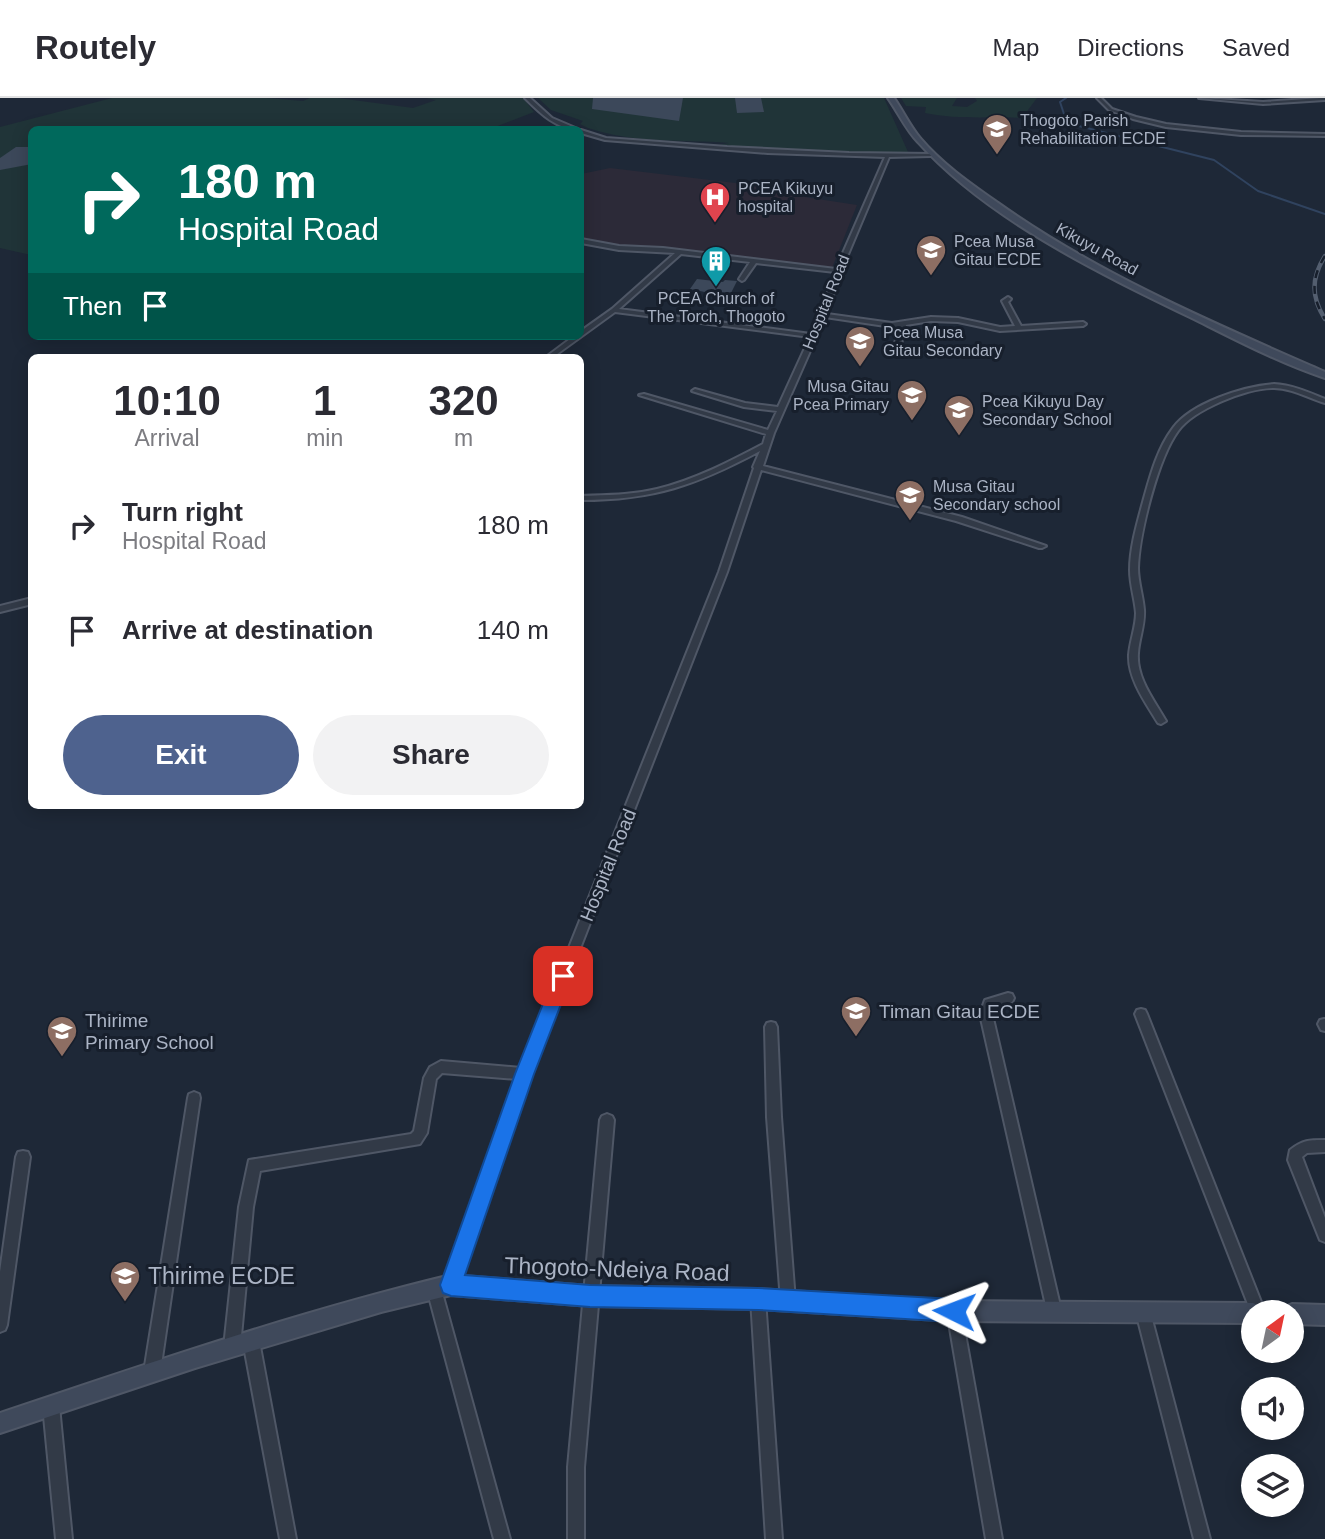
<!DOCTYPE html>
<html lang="en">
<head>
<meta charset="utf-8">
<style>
	:root { --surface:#fff; --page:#f2f2f3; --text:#2b2b33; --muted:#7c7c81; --line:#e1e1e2; --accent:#4e628e }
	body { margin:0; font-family:Arial,sans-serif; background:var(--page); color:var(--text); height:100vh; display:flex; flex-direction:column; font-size:26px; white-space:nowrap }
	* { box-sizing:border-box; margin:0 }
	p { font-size:23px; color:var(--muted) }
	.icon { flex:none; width:38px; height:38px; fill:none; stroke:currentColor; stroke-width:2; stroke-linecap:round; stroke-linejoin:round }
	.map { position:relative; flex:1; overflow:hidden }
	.details { position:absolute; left:28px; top:256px; width:556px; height:455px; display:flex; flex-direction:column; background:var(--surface); border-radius:10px; box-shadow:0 4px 18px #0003 }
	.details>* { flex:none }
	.banner { position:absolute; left:28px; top:28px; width:556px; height:214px; border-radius:10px; box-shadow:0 4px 18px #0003; background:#00695c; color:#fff; overflow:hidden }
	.needle { width:46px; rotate:33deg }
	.fabs { position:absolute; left:1241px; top:1202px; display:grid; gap:14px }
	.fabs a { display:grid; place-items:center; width:63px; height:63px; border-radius:50%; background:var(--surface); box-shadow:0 4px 18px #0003; font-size:35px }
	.pin { position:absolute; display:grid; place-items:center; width:60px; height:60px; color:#fff; margin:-30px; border-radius:14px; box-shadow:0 4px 10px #0006 }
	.me { position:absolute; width:77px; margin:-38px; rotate:273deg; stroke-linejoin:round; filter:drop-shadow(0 0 5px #0008) }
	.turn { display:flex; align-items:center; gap:24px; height:147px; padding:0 35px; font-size:32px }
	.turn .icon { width:91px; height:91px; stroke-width:2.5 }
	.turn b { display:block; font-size:49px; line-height:60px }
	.then { display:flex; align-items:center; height:66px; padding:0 35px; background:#0003; gap:14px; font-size:26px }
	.eta { display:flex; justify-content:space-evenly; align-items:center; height:119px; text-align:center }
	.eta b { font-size:42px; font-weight:600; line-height:49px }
	.action { display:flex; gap:14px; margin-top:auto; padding:14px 35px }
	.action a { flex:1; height:80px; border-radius:42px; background:var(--accent); color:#fff; font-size:28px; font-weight:600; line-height:80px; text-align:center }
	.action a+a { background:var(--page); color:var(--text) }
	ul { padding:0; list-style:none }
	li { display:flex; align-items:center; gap:21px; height:105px; padding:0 35px }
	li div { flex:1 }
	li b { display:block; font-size:26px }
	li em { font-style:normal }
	header { display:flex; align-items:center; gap:42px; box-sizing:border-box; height:98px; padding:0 35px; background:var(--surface); border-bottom:2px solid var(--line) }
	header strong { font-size:33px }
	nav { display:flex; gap:38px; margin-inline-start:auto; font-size:24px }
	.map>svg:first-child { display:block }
	.medical { fill:#2c2a38 }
	.green { fill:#203438 }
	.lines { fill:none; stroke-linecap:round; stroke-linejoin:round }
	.stream { stroke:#30435f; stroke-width:2 }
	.building { fill:#3c485a }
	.minor-casing { stroke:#4f5766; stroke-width:4 }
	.secondary-casing { stroke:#4f5766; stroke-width:4 }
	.minor { fill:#323a47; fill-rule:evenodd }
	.secondary { fill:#3f495b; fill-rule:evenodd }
	.rail-casing { stroke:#535e6f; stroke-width:4.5 }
	.rail { stroke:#171f2c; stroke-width:2.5; stroke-dasharray:8; stroke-linecap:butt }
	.route { fill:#1a73e8; stroke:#114b97; stroke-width:2 }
	.labels { text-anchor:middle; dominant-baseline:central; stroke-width:6; stroke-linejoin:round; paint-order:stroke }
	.far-poi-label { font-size:16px; fill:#abb4c5; stroke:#171f2c; text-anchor:start }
	.far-street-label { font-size:16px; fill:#abb4c5; stroke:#171f2c }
	.street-label { font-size:19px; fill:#abb4c5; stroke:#171f2c }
	.poi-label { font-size:19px; fill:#abb4c5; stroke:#171f2c; text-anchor:start }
	.near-street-label { font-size:23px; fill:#abb4c5; stroke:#171f2c }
	.near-poi-label { font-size:23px; fill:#abb4c5; stroke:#171f2c; text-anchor:start }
</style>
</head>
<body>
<header>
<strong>Routely</strong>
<nav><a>Map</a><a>Directions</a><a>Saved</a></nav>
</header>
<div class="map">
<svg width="1325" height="1441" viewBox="0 0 1325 1441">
	<rect width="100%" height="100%" fill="#1e2837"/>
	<polygon class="medical" points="610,70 752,87 805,99 857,107 832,170 693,152 581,145 581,76"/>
	<g class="green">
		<polygon points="112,0 267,0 303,3 310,0 338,0 413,10 436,2 426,0 523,0 534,14 495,29 484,28 473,32 32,32 31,157 0,150 0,29"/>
		<path d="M 538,0 L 884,0 L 908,54 L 867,56 L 846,55 L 843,57 L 719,47 L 729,45 C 680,41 636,46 588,30 L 580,26 L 583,23 L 551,12 Z"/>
		<path d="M 901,0 L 957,0 L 952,8 L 967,9 L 977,3 L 975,0 L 1037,0 L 1022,20 C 989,18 957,22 925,15 L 926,9 L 906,8 Z"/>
	</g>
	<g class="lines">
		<polyline class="stream" points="1066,0 1060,4 1067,25 1214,62 1258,93 1325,116"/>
	</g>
	<g class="building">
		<polygon points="593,0 683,0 679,23 592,11"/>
		<polygon points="735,0 761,0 764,14 737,15"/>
		<polygon points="16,49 32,49 32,66 0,72 0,60"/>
		<polygon points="697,181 723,184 725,182 737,183 729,199 690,191"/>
	</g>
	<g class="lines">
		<g class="minor-casing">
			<g id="minor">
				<path d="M 525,0 L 530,0 L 552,20 L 580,32 C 557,32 540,15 525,0 Z"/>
				<polygon points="1097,0 1101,0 1112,11 1136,19 1166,26 1241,34 1325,36 1325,38 1241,37 1166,29 1133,21 1109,12"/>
				<polygon points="1199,0 1263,4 1321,0 1325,0 1325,2 1263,6"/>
				<path d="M 581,32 L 606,40 L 727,49 L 849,55 L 933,56 L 931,58 L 889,59 L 841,173 L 827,216 L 892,225 L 931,219 L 958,220 L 1000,229 L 1015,228 L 1002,203 L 1008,199 L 1011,201 L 1008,204 L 1021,228 L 1083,224 L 1086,226 L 1083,228 L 1000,233 L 958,224 L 931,223 L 906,227 L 900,250 L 897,252 L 894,250 L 899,228 L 892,229 L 825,219 L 774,335 L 763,368 L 962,419 L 1046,448 L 1042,450 L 1039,450 L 956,423 L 761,372 L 727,474 L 531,976 L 456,1192 L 451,1194 L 446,1192 L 444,1187 L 517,981 L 442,975 L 436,981 L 427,1035 L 420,1046 L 260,1073 L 253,1109 L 240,1249 L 237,1254 L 232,1257 L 227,1254 L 224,1249 L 239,1109 L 249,1062 L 411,1036 L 414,1033 L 424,980 L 430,969 L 441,963 L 521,970 L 719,474 L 754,370 L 753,369 L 760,353 C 696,387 654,402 581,402 L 581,398 C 607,397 632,397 657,391 C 694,382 729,364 763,346 L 766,336 L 639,297 L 644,296 L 768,332 L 777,313 L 744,309 L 692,293 L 695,291 L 745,305 L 778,309 L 810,239 L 615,214 L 553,259 L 546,259 L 574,238 L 581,238 L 581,233 L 612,211 L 675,155 L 619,152 L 581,145 L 581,141 L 619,148 L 663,150 L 836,171 L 885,59 L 768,55 L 605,42 L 581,35 ZM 681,156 L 750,164 L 739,181 L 742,183 L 744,182 L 756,165 L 835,174 L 820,217 L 811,236 L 619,211 Z"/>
				<path d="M 1274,286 C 1292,287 1308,294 1325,301 L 1325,305 C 1308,300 1292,290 1274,290 C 1247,290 1194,311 1178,333 C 1158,360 1139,436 1138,470 C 1138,484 1143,498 1144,512 C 1145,527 1139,540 1138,555 C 1136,580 1154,602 1166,623 L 1161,626 L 1158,625 C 1146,605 1128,581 1129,557 C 1130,543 1136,529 1136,515 C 1135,501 1130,487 1130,472 C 1130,450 1137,426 1143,404 C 1150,379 1157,351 1173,330 C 1191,305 1244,288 1274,286 Z"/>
				<polygon points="32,500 32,506 0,514 0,508"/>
				<polygon points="1008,895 1012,896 1014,900 1012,904 994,910 992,916 1061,1212 1059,1217 1054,1219 1049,1217 1047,1212 980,916 985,902"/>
				<polygon points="1141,911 1145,912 1147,916 1265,1214 1253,1214 1253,1219 1135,916 1137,912"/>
				<polygon points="1324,921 1325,921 1325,933 1321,932 1318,926 1320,922"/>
				<polygon points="771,924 775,925 777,929 781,1019 795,1203 793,1208 788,1210 783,1208 781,1203 767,1019 765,929 767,925"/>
				<polygon points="194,994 199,996 200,1000 160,1274 157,1279 152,1282 147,1279 144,1274 188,1000 189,996"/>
				<polygon points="607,1016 612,1018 614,1022 584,1369 584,1441 568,1441 568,1369 600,1022 602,1018"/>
				<path d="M 1325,1042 L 1325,1054 L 1307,1055 L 1302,1059 L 1325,1120 L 1325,1144 L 1320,1142 L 1288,1062 L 1290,1052 C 1303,1042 1309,1042 1325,1042 Z"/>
				<polygon points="23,1053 28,1054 30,1059 7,1227 5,1232 0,1234 0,1174 16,1059 18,1054"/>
				<polygon points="434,1184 439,1186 441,1191 510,1441 494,1441 427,1191 429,1186"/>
				<polygon points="758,1194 763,1196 765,1201 782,1441 766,1441 751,1201 753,1196"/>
				<polygon points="954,1206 959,1208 961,1213 1002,1441 986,1441 947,1213 949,1208"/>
				<polygon points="1143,1207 1148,1209 1150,1214 1210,1441 1194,1441 1136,1214 1138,1209"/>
				<polygon points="251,1235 256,1238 259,1243 296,1441 280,1441 243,1243 246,1238"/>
				<polygon points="51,1300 57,1302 59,1308 72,1441 56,1441 43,1308 45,1302"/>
			</g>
		</g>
		<g class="secondary-casing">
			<g id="secondary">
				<path d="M 888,0 L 894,0 C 903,13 910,28 920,40 C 942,66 971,86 998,105 C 1098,176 1213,225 1325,274 L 1325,280 C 1280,265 1236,242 1194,221 C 1101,176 988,122 918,44 C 906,32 898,14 888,0 Z"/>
				<path d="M 451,1177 L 590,1188 L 758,1191 L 954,1203 L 1253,1205 L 1260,1208 L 1263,1214 L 1253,1214 L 1253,1225 L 954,1223 L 758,1211 L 590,1208 L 451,1197 L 381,1214 L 195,1270 L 0,1335 L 0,1315 C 149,1265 298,1214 451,1177 Z"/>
				<polygon points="1292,1206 1325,1207 1325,1227 1292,1226 1292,1214 1283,1214 1285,1209"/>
			</g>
		</g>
		<use href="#minor" class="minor"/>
		<use href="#secondary" class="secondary"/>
		<g class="rail-casing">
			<path id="rail" d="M 1325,158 C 1311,180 1311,199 1325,221"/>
		</g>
		<use href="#rail" class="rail"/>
	</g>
	<polygon class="route" points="563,871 570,873 572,878 534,976 465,1177 590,1187 758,1190 954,1201 962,1205 965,1213 962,1220 954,1224 758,1212 590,1209 451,1198 443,1195 440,1187 515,976 554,878 557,873"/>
	<defs>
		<g id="school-pin" transform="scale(1.575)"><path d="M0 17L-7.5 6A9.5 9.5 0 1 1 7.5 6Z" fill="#8d6e63" stroke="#171f2c"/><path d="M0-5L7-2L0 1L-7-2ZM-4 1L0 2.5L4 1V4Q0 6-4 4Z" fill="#fff"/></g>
		<g id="hospital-pin" transform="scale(1.575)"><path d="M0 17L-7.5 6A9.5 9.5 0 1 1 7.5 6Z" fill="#e0444e" stroke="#171f2c"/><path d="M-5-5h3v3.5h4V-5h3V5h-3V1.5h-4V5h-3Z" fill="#fff"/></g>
		<g id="building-pin" transform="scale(1.575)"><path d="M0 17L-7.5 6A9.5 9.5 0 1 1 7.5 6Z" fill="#0f9aa8" stroke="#171f2c"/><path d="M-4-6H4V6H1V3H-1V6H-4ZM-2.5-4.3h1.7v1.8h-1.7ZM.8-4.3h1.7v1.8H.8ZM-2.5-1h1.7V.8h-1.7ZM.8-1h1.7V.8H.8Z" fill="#fff"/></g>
	</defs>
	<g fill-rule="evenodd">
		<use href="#school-pin" x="997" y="31"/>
		<use href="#hospital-pin" x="715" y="99"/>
		<use href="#school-pin" x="931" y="152"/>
		<use href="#building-pin" x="716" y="163"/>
		<use href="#school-pin" x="860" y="243"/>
		<use href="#school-pin" x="912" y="297"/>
		<use href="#school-pin" x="959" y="312"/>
		<use href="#school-pin" x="910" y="397"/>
		<use href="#school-pin" x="856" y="913"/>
		<use href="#school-pin" x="62" y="933"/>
		<use href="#school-pin" x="125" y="1178"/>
	</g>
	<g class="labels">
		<g class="far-poi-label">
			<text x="1020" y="22">Thogoto Parish<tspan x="1020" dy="18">Rehabilitation ECDE</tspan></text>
			<text x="738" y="90">PCEA Kikuyu<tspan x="738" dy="18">hospital</tspan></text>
			<text x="954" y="143">Pcea Musa<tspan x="954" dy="18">Gitau ECDE</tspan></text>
			<text x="716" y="200" text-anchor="middle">PCEA Church of<tspan x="716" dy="18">The Torch, Thogoto</tspan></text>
			<text x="883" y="234">Pcea Musa<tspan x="883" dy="18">Gitau Secondary</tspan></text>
			<text x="889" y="288" text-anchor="end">Musa Gitau<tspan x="889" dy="18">Pcea Primary</tspan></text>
			<text x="982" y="303">Pcea Kikuyu Day<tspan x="982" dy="18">Secondary School</tspan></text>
			<text x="933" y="388">Musa Gitau<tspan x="933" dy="18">Secondary school</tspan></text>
		</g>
		<g class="far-street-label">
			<text transform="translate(1097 151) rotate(29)">Kikuyu Road</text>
			<text transform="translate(826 204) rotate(-68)">Hospital Road</text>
		</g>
		<g class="street-label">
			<text transform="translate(608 767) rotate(-68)">Hospital Road</text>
		</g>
		<g class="poi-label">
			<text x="879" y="913">Timan Gitau ECDE</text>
			<text x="85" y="922">Thirime<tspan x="85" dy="22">Primary School</tspan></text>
		</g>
		<g class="near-street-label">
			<text transform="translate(617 1171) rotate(2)">Thogoto-Ndeiya Road</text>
		</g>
		<g class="near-poi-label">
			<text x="148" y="1178">Thirime ECDE</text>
		</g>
	</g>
</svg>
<div class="fabs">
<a><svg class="needle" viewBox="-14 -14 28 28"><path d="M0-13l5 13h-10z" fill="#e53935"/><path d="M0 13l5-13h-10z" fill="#7c7c81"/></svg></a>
<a><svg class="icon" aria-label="sound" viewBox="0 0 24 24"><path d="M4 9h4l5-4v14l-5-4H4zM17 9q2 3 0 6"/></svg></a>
<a><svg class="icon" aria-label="layers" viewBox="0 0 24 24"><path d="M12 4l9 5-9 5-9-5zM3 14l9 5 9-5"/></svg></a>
</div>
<div class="pin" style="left:563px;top:878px;background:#d93025"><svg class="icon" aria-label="arrive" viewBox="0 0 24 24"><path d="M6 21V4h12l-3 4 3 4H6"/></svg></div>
<svg class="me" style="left:954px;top:1213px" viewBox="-20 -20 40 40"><path d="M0-17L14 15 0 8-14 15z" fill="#1a73e8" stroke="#fff" stroke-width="4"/></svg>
<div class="banner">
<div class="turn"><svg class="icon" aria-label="right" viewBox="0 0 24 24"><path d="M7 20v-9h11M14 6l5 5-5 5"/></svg><div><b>180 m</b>Hospital Road</div></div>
<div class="then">Then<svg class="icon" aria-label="arrive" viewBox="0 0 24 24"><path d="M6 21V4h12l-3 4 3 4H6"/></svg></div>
</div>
<section class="details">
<div class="eta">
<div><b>10:10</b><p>Arrival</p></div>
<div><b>1</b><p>min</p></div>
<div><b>320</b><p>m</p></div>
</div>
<ul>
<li><svg class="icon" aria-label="right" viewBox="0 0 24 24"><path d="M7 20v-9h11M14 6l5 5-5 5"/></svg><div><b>Turn right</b><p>Hospital Road</p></div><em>180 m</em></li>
<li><svg class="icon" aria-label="arrive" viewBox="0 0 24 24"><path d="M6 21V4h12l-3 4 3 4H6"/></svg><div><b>Arrive at destination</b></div><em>140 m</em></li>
</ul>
<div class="action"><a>Exit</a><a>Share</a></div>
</section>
</div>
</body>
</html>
